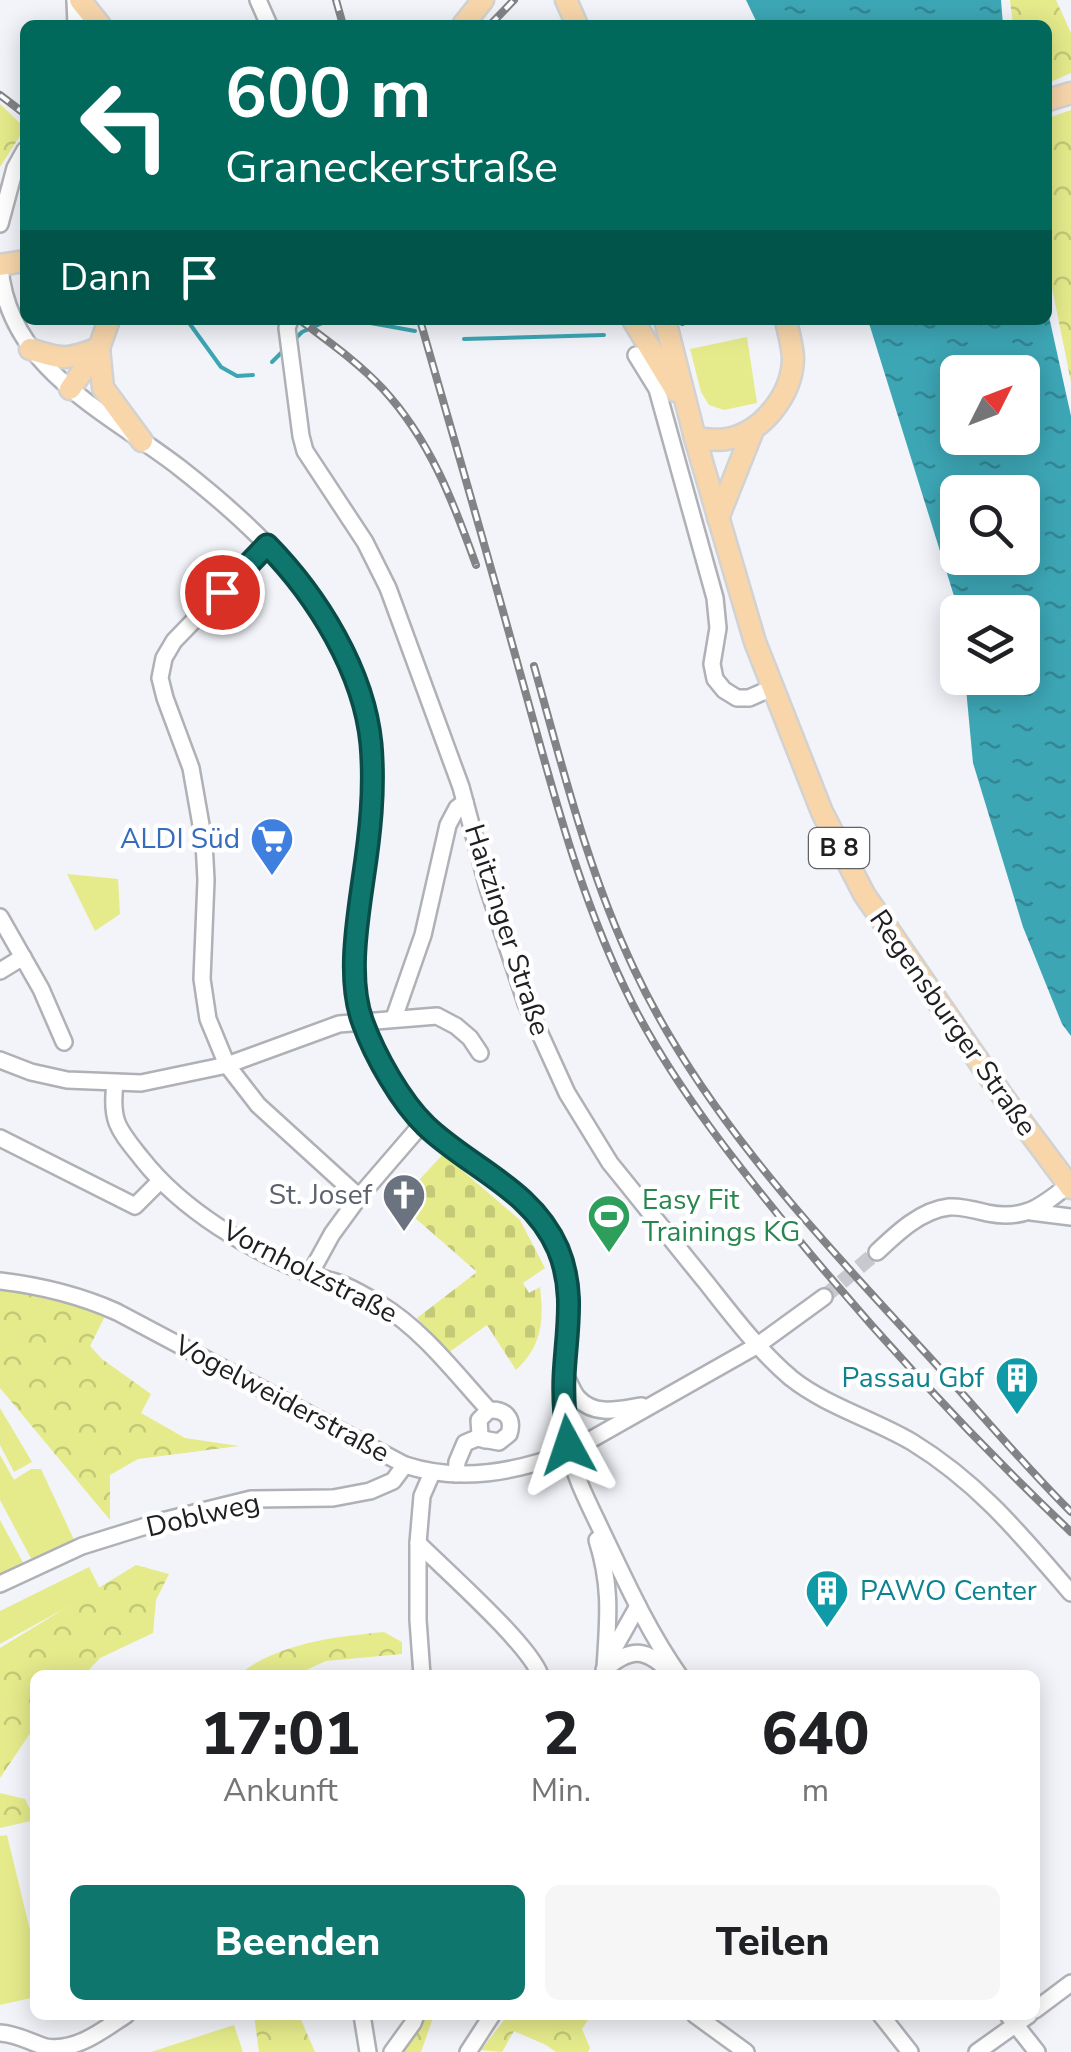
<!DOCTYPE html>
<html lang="de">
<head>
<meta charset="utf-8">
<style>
	:root { --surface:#fff; --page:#f6f6f6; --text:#202124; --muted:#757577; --accent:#0f766e }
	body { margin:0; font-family:"Nunito Sans",sans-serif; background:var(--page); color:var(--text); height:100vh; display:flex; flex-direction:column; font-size:38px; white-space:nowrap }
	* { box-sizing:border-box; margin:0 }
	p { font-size:32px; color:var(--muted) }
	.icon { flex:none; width:55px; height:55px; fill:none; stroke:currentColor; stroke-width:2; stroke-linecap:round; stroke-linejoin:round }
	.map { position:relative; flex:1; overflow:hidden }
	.drawer { position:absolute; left:30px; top:1670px; width:1010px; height:350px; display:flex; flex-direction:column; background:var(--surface); border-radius:15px; box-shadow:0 5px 25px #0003 }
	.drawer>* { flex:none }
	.banner { position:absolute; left:20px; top:20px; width:1032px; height:305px; border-radius:15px; box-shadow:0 5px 25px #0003; background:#00695c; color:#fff; overflow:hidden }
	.needle { width:65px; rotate:48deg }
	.fabs { position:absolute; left:940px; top:355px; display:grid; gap:20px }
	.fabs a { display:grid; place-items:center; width:100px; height:100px; border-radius:15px; background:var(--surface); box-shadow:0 5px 25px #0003; font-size:50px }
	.pin { position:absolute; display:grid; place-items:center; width:85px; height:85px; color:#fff; margin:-42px; border:5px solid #fff; border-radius:50%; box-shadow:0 2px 10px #0007 }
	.me { position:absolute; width:110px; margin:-55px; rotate:355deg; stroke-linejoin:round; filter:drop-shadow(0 0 8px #0008) }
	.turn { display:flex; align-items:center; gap:35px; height:210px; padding:0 40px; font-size:45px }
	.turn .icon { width:130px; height:130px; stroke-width:2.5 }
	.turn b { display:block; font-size:70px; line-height:85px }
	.then { display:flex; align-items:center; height:95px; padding:0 40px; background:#0003; gap:20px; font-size:38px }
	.eta { display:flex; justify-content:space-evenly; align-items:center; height:170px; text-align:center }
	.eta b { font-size:60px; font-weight:800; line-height:70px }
	.cta { display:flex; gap:20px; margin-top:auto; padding:20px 40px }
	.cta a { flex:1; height:115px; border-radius:15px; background:var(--accent); color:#fff; font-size:40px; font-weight:800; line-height:115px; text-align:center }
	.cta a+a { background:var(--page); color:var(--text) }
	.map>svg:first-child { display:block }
	.forest { fill:url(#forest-crowns) }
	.cemetery { fill:url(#cemetery-stones) }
	.green { fill:#e5eb8b }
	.water { fill:url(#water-ripples); fill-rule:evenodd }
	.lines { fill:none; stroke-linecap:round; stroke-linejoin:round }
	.stream { stroke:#3da6b5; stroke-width:4 }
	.minor-tunnel { stroke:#c8c9ce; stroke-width:15; stroke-dasharray:15 8; stroke-linecap:butt }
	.minor-casing { stroke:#afb1b6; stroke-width:20 }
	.major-casing { stroke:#d2d2d3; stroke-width:25 }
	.minor { stroke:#fff; stroke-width:15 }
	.major { stroke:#f8d6aa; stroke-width:20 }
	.rail-casing { stroke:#828387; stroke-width:8 }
	.rail { stroke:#fff; stroke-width:4; stroke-dasharray:11; stroke-linecap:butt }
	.route-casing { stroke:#0a4d48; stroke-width:25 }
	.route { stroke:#0f766e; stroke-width:18 }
	.labels { text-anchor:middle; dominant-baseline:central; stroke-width:9; stroke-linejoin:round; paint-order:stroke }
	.shield { fill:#fff; stroke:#626264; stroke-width:2.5 }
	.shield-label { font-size:25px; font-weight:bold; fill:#1f1f21 }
	.shop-label { font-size:28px; fill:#366cbe; stroke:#fff; text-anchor:end }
	.street-label { font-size:28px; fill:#1f1f21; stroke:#fff }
	.worship-label { font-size:28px; fill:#5b616d; stroke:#fff; text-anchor:end }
	.leisure-label { font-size:28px; fill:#27864d; stroke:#fff; text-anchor:start }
	.culture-label { font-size:28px; fill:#0d838f; stroke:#fff; text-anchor:end }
</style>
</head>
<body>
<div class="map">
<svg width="1071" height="2052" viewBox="0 0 1071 2052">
	<defs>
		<pattern id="forest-crowns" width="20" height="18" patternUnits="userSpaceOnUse" patternTransform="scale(2.5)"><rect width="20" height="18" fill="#e5eb8b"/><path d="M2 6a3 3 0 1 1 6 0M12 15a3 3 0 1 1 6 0" fill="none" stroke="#c4c978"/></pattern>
		<pattern id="cemetery-stones" width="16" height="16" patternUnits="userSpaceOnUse" patternTransform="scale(2.5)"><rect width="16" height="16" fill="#e5eb8b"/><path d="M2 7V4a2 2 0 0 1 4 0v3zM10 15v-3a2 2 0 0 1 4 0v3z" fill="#c4c978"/></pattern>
		<pattern id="water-ripples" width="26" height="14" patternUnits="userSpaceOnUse" patternTransform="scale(2.5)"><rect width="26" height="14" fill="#3da6b5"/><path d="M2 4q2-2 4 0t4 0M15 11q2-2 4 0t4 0" fill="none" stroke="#338793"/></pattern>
	</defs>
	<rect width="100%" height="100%" fill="#f2f4f9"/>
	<g class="forest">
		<polygon points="1010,0 1056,0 1071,33 1071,73 1048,83 1048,25 1013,25"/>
		<polygon points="0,104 25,128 0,167"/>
		<polygon points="1071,110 1071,382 1048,268 1048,118"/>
		<polygon points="0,1288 39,1290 106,1314 90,1346 102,1359 151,1394 141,1413 185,1438 239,1446 138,1459 110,1475 110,1520 0,1388"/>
		<polygon points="136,1565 169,1574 156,1600 153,1633 100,1658 84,1675 35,1675 35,1726 0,1778 0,1648"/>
		<path d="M 384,1632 L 402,1642 L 402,1654 L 326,1661 L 295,1675 L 238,1675 C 279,1643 333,1637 384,1632 Z"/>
		<polygon points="0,1793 25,1799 35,1820 0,1828"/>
		<polygon points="254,2015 299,2015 315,2052 259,2052"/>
		<polygon points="416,2015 434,2015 421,2052 393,2052"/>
		<polygon points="508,2015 591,2015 582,2029 590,2048 588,2052 556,2052 546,2045 514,2031 502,2052 481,2050"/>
	</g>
	<path class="cemetery" d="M 443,1154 L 520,1220 L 545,1268 L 523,1283 L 529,1293 L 540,1287 C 544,1321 542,1346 516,1370 L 487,1325 L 448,1353 L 417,1318 L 477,1272 L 398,1203 Z"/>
	<g class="green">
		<polygon points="747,337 757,403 724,410 709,405 701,392 690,349"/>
		<polygon points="67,874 118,879 120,914 95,931"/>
		<polygon points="0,1408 32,1462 14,1472 0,1445"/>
		<polygon points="0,1455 14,1480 31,1469 41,1469 76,1544 34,1564 0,1500"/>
		<polygon points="0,1520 26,1568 0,1581"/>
		<polygon points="89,1567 100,1589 0,1644 0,1611"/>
		<polygon points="7,1835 35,1951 35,1997 0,2005 0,1836"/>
		<polygon points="234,2025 243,2052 151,2052"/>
	</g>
	<g class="water">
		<polygon points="746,0 1001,0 1003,25 758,25"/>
		<path d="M 1048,312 L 1071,416 L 1071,1036 L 1062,1024 L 1023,927 L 973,763 L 965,678 L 1022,678 L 1022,612 L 959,612 L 868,320 L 1048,320 ZM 958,372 L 1022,372 L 1022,438 L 958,438 ZM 958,492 L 1022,492 L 1022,558 L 958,558 Z"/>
	</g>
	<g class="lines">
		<g class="stream">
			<polyline points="187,320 221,367 237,376 253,375"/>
			<polyline points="354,320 415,331"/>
			<polyline points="682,324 693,320"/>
			<polyline points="464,339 604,335"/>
			<polyline points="293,341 302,332 329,320"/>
			<polyline points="272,362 286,348"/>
		</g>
		<polyline class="minor-tunnel" points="824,1297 877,1252"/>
		<g class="minor-casing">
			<g id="minor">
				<polyline points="75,0 76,25"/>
				<polyline points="258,0 269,25"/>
				<polyline points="0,224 15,168 25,150"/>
				<path d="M 0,267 C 8,369 109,413 180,468 C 236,512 289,560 327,620 C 362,676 376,744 372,809 C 368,874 341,957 361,1020 C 367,1036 377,1052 385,1067 C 396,1087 407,1107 423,1124 C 435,1137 451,1145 465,1156 C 484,1169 502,1182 520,1197 C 604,1281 549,1351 569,1449 C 575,1479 590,1506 603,1534 C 626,1582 648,1631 679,1675"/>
				<path d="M 290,320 L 287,328 L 301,436 L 305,451 L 365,542 L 388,588 L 461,787 L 488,888 L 526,1003 L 567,1093 L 610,1163 C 642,1202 673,1242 705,1281 C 732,1315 758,1350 791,1378 C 826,1406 873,1419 912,1442 C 979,1483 1021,1535 1071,1593"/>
				<polyline points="636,355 657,389 715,598 718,628 712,664 715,679 724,690 737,698 749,698 772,688"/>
				<polyline points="267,545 174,641 164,658 160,678 165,698 191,768 204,842 206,880 202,979 208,1019 227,1065 258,1105 359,1197"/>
				<polyline points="0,917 41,989 64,1042"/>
				<polyline points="0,971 23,957"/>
				<polyline points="394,1018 423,935 448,825 457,808 465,802"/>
				<polyline points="0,1060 31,1072 67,1080 141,1083 227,1065 339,1024 437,1016 456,1026 470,1038 480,1053"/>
				<path d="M 115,1084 C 110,1122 119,1130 142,1159 C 182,1210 249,1250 310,1274 C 319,1278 330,1280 339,1283 C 353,1288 367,1297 380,1304 C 423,1330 455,1373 489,1410 C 505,1409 514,1418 509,1434 L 499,1442 L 477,1438 L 465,1443 L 457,1462 L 456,1474"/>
				<polyline points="0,1138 135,1206 160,1181"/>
				<polyline points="1031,1212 1071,1217"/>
				<path d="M 877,1252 C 897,1233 921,1210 949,1207 C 961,1206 975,1210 987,1213 C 1026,1221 1043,1205 1071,1183"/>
				<polyline points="310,1274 332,1234 359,1197 415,1132"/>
				<path d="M 0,1281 C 42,1286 79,1295 117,1312 L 405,1465 C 460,1483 516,1472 569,1452 L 758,1345 L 824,1297"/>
				<path d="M 566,1377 C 570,1383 573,1393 578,1398 C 595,1417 621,1409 642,1406"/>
				<polyline points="485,1440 480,1435 479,1420 489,1410"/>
				<path d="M 597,1540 C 612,1587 608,1620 605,1668"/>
				<path d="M 418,1543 C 445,1570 529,1644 540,1675"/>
				<polyline points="0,1584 82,1546 162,1521 251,1499 333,1498 370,1491 393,1481 405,1465"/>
				<polyline points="608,1659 638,1606"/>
				<path d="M 604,1670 C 632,1646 646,1648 672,1674"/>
				<polyline points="422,1675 418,1620 418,1543 422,1496 432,1473"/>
				<polyline points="1035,2010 1071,1983"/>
				<polyline points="362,2015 368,2052"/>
				<polyline points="695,2015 746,2052"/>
				<polyline points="881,2015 910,2052"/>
				<polyline points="1008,2015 1037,2052"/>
				<path d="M 0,2033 C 17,2034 30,2042 46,2047 C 76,2052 103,2030 126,2015"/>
				<polyline points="392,2052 413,2023 416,2015"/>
				<polyline points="468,2052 492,2015"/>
				<polyline points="977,2052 1029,2015"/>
			</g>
		</g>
		<g class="major-casing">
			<g id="major">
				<polyline points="80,0 100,25"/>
				<polyline points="566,0 577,25"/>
				<polyline points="463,25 483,0"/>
				<polyline points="1048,100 1071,93"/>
				<polyline points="0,265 25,261"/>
				<polyline points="633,320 676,391"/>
				<polyline points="665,320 695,438 755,642 822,812 864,894 1004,1098 1071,1188"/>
				<polyline points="99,348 103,388 142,441"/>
				<path d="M 30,349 C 62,360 68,360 99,348"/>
				<polyline points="70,389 99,348 109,320"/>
				<path d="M 695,438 C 705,439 717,441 727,439 C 762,433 792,395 793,359 C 793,347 788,332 786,320"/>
				<polyline points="718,518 753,430"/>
			</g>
		</g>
		<use href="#minor" class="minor"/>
		<use href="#major" class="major"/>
		<g class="rail-casing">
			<g id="rail">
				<polyline points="336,0 343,25"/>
				<polyline points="490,25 514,0"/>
				<polyline points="0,95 25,114"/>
				<path d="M 300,320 C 329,342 359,363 383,389 C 430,440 453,501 476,565"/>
				<path d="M 420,320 C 453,436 487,552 519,669 C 551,783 579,899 633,1005 C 677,1090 738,1166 798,1239 C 883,1342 974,1440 1071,1532"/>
				<path d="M 534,666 C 563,769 588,872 634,969 C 702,1114 815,1232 922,1349 C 972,1403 1019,1460 1071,1512"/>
			</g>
		</g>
		<use href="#rail" class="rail"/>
	</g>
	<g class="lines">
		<g class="route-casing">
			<path id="route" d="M 222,592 L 267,545 C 317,596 364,671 371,744 C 375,790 370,834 363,880 C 357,923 347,981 363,1023 C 375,1056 401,1102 426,1126 C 470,1168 532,1189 558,1249 C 576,1292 566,1333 564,1377 C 563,1400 565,1422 568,1445"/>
		</g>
		<use href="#route" class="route"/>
	</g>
	<defs>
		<g id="supermarket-pin" transform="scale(2.25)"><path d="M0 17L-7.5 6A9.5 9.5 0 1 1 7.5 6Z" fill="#3f7fe0" stroke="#fff"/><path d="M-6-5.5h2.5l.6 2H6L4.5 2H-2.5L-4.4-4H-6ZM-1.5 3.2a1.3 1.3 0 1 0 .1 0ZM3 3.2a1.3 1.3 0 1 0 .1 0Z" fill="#fff"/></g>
		<g id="church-pin" transform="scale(2.25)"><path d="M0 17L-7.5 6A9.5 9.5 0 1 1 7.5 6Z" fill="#6b7280" stroke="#fff"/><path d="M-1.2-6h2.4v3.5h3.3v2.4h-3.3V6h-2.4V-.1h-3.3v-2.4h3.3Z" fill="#fff"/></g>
		<g id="stadium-pin" transform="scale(2.25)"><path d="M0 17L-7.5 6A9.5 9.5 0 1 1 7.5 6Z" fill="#2e9e5b" stroke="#fff"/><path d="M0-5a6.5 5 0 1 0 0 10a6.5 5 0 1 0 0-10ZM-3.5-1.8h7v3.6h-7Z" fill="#fff"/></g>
		<g id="building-pin" transform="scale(2.25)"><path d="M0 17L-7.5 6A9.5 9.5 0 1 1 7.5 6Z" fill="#0f9aa8" stroke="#fff"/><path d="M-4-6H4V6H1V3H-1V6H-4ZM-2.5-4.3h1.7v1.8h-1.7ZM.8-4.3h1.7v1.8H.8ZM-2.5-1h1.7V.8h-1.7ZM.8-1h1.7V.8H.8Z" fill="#fff"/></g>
	</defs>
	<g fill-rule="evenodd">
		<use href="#supermarket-pin" x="272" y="839"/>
		<use href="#church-pin" x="404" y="1195"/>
		<use href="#stadium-pin" x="609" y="1216"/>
		<use href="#building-pin" x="1017" y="1378"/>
		<use href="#building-pin" x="827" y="1591"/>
	</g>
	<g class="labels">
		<rect class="shield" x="809" y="828" width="60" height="40" rx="8"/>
		<g class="shield-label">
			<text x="839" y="848">B 8</text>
		</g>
		<g class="shop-label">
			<text x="240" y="839">ALDI Süd</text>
		</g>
		<g class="street-label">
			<text transform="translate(507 930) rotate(72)">Haitzinger Straße</text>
			<text transform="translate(953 1023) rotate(55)">Regensburger Straße</text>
			<text transform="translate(310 1272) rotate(27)">Vornholzstraße</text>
			<text transform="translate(282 1399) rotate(28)">Vogelweiderstraße</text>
			<text transform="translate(203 1515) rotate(-13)">Doblweg</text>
		</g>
		<g class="worship-label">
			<text x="372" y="1195">St. Josef</text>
		</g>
		<g class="leisure-label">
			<text x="642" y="1200">Easy Fit<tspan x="642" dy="32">Trainings KG</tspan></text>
		</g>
		<g class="culture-label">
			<text x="984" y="1378">Passau Gbf</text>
			<text x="860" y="1591" text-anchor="start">PAWO Center</text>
		</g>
	</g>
</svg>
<div class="fabs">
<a><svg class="needle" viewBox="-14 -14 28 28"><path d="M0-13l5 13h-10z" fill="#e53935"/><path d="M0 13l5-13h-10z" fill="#757577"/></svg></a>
<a><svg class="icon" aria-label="search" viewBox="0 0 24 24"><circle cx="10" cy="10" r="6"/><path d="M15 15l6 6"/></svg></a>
<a><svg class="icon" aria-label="layers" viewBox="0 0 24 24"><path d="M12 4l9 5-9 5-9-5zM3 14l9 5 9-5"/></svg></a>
</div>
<div class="pin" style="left:222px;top:592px;background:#d93025"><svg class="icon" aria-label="arrive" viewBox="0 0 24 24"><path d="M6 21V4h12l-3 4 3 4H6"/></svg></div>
<svg class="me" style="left:568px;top:1445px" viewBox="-20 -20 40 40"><path d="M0-17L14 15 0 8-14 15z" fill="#0f766e" stroke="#fff" stroke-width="4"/></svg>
<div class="banner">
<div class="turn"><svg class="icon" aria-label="left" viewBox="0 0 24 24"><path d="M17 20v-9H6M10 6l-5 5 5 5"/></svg><div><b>600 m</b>Graneckerstraße</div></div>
<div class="then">Dann<svg class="icon" aria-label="arrive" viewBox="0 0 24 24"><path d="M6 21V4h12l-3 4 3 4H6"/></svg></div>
</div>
<section class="drawer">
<div class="eta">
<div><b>17:01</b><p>Ankunft</p></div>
<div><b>2</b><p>Min.</p></div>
<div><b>640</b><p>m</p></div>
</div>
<div class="cta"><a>Beenden</a><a>Teilen</a></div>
</section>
</div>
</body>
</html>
